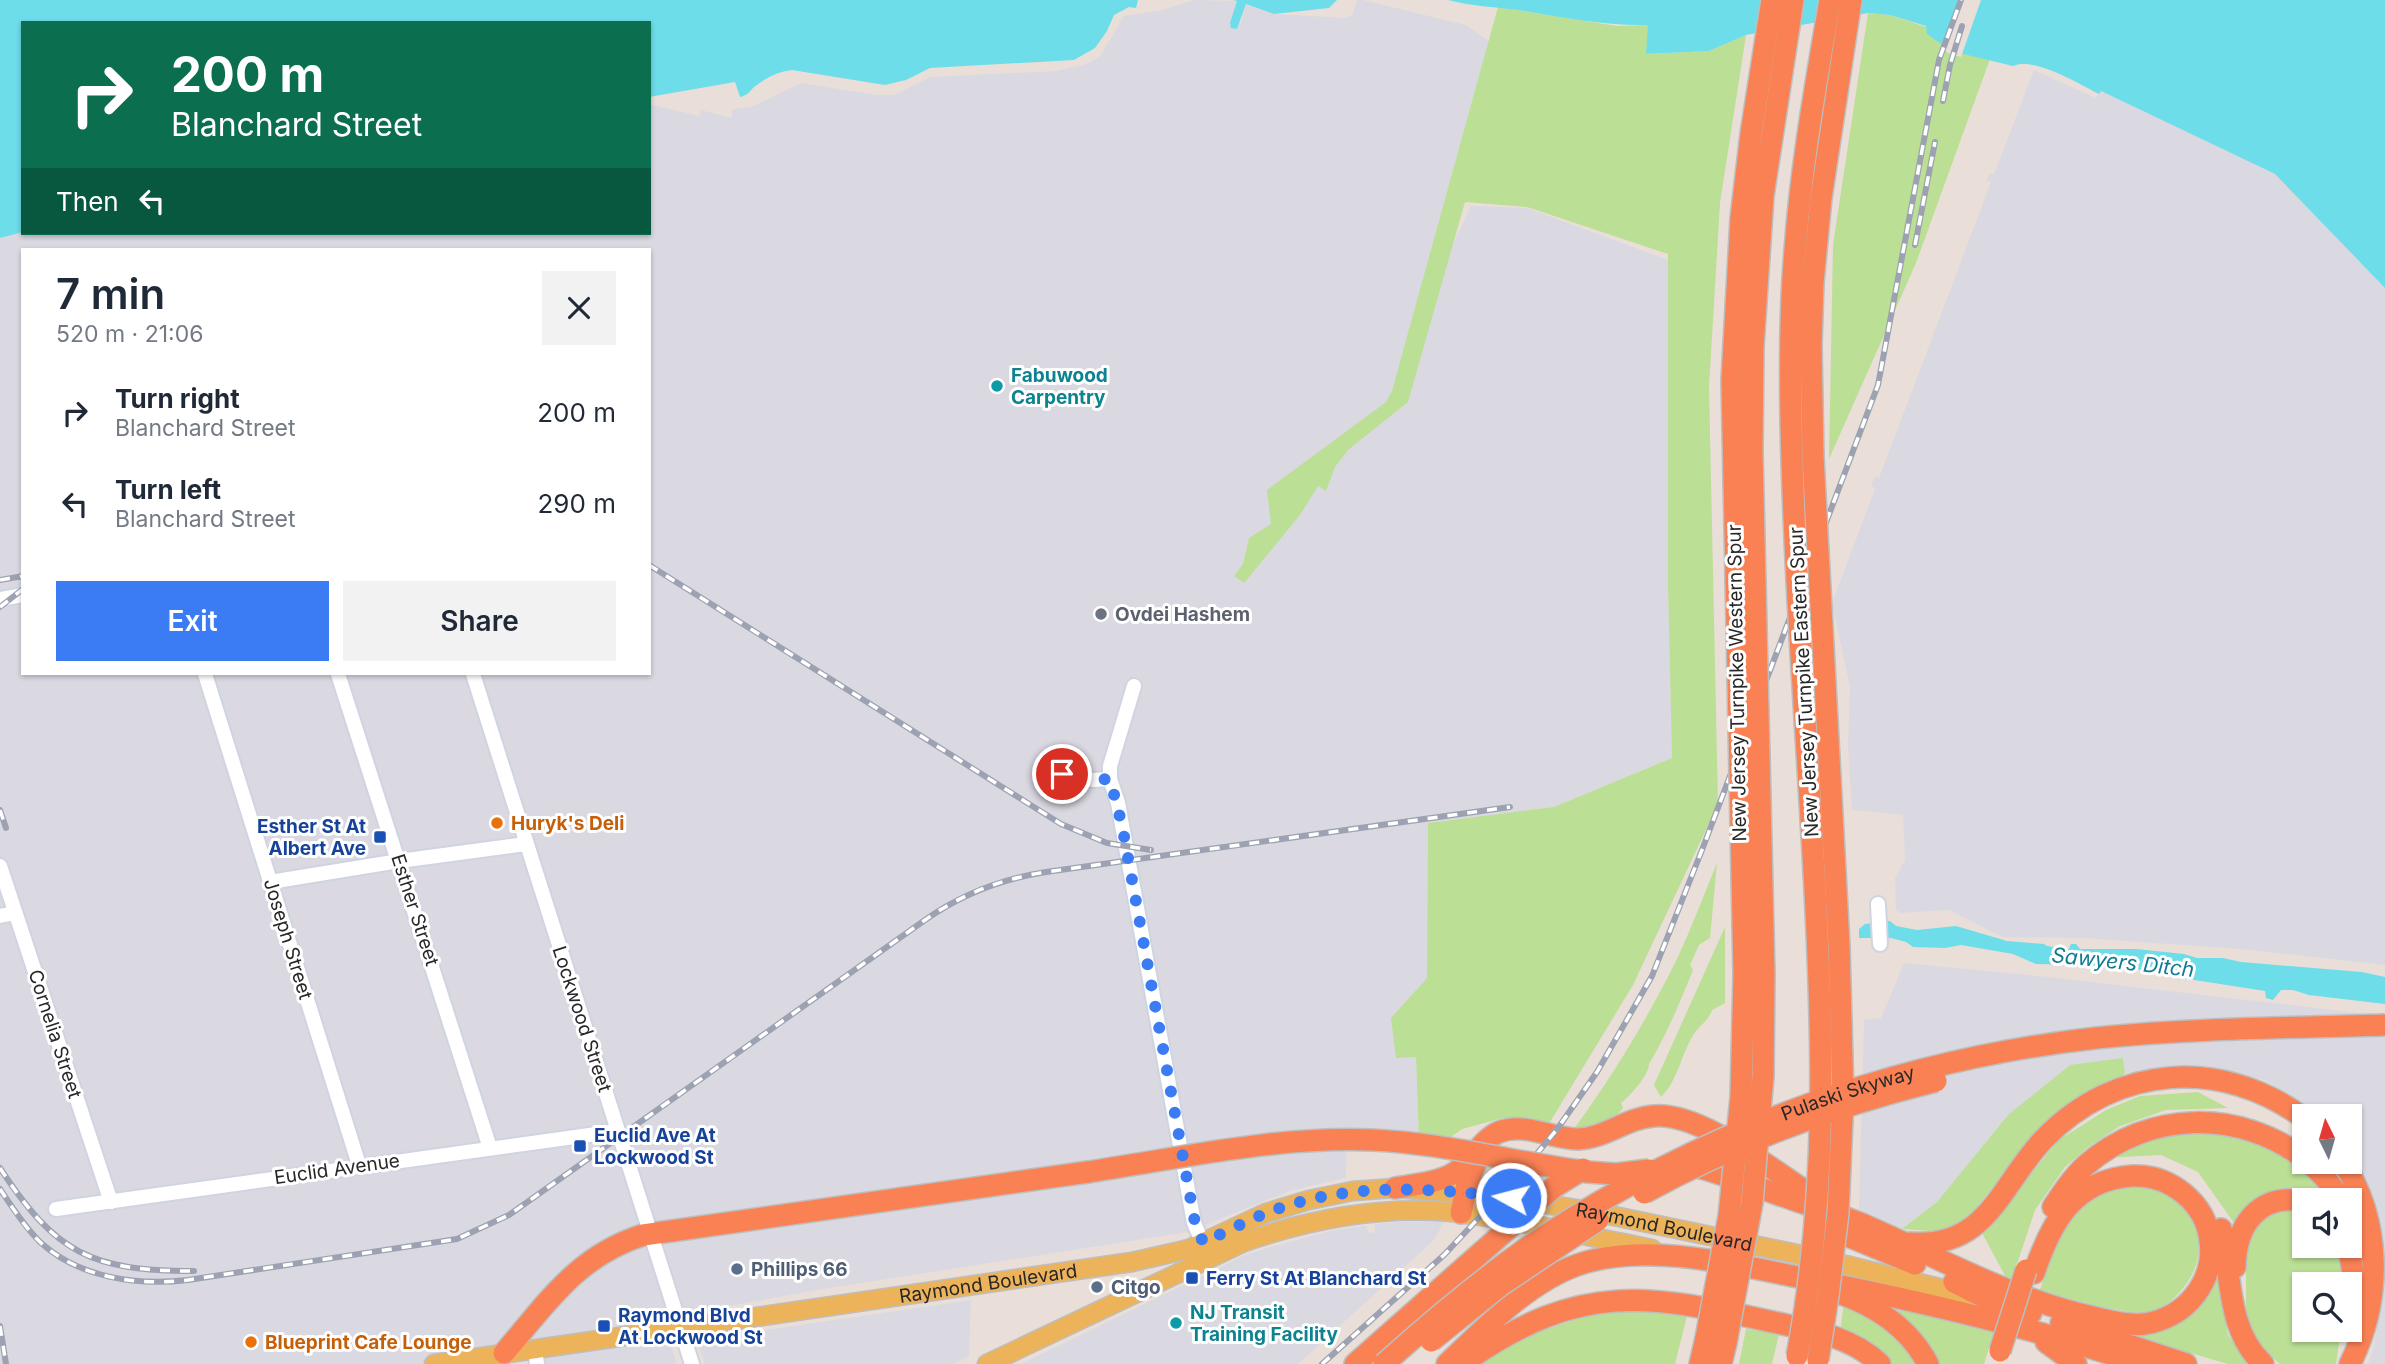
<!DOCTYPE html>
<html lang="en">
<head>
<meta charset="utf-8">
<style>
	:root { --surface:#fff; --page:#f2f2f3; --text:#1f2937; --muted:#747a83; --accent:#3b7bf4 }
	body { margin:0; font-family:Inter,sans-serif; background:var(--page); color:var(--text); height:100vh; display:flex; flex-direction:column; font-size:26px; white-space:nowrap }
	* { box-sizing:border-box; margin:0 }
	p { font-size:23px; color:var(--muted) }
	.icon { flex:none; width:38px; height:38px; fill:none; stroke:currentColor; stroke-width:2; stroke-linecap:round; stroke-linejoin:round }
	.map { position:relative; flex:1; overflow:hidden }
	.sheet { position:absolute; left:21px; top:248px; width:630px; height:427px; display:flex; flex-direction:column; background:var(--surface); border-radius:0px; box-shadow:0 2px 5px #0004 }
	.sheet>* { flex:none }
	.top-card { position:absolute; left:21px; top:21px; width:630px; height:214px; border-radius:0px; box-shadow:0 2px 5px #0004; background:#0b6e4f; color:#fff; overflow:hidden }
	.needle { width:46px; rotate:355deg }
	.controls { position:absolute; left:2292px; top:1104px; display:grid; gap:14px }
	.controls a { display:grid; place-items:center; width:70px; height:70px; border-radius:0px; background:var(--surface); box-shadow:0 2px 5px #0004; font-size:35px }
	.pin { position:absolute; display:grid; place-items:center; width:60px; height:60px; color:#fff; margin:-30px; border:4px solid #fff; border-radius:50%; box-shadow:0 2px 7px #0007 }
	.me { position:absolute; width:77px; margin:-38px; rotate:277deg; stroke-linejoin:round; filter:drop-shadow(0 0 5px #0008) }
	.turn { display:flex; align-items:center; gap:24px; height:147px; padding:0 35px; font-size:32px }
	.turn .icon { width:91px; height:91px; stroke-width:2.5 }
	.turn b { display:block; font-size:49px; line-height:60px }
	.then { display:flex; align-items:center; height:66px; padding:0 35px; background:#0003; gap:14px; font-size:26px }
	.round { display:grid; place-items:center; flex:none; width:74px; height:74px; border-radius:0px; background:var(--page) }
	.summary { display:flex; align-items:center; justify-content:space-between; height:119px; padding:0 35px }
	h1 { font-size:42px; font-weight:600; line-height:52px }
	.cta { display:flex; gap:14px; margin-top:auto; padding:14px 35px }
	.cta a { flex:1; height:80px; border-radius:0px; background:var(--accent); color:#fff; font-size:28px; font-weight:600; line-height:80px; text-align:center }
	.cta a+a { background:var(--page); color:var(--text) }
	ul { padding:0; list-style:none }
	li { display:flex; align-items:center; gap:21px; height:91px; padding:0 35px }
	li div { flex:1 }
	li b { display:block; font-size:26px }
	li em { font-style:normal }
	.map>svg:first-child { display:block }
	.industrial { fill:#dad9e2; fill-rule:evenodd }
	.green { fill:#bbdf95 }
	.water { fill:#6dddea }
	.pier { fill:#e9dfd8 }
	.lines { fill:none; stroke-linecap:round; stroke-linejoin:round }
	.minor-casing { stroke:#ced4e0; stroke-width:18 }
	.major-casing { stroke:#bebebe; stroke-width:21 }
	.highway-casing { stroke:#bebebe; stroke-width:24 }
	.minor { stroke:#fff; stroke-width:14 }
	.major { stroke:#ecb35b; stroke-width:18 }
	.highway { stroke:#f98154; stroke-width:21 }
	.rail-casing { stroke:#9ca2b1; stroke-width:6 }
	.rail { stroke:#fff; stroke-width:3.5; stroke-dasharray:10; stroke-linecap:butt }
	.highway-bridge-casing { stroke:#bebebe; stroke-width:24; stroke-linecap:butt }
	.highway-bridge { stroke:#f98154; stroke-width:21 }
	.route { stroke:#3b7bf4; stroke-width:12; stroke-dasharray:0 21.6 }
	.culture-dot { fill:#0f9aa8; stroke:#fff; stroke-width:2.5 }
	.worship-dot { fill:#6b7280; stroke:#fff; stroke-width:2.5 }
	.food-dot { fill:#e8710a; stroke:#fff; stroke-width:2.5 }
	.transit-dot { fill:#1a4fb4; stroke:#fff; stroke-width:2.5 }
	.service-dot { fill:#5c6f8a; stroke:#fff; stroke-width:2.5 }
	.labels { text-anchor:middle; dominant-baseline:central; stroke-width:6; stroke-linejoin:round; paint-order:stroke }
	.culture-label { font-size:19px; font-weight:bold; fill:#0d838f; stroke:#fff; text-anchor:start }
	.worship-label { font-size:19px; font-weight:bold; fill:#5b616d; stroke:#fff; text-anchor:start }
	.street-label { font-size:19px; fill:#272727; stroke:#fff }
	.food-label { font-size:19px; font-weight:bold; fill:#c56008; stroke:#fff; text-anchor:start }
	.transit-label { font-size:19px; font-weight:bold; fill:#164399; stroke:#fff; text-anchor:start }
	.service-label { font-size:19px; font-weight:bold; fill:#4e5e75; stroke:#fff; text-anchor:start }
	.water-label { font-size:21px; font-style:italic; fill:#107a91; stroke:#fff }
</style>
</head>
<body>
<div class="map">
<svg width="2385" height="1364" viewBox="0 0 2385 1364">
	<rect width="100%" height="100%" fill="#e9dfd8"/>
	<g class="industrial">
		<path d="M 1194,0 L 1237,1 L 1240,26 L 1246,4 L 1275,14 L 1344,18 L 1352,15 L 1357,0 L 1363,0 L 1466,25 L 1489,41 L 1430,254 L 1453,244 L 1471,206 L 1527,208 L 1671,261 L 1668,586 L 1672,758 L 1554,807 L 1428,823 L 1427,978 L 1391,1018 L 1416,1057 L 1419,1138 L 1347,1132 L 1346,1178 L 1292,1190 L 1188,1232 L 817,1290 L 663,1318 L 677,1364 L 535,1364 L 534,1352 L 447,1364 L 0,1364 L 0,238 L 23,232 L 649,233 L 649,104 L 699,116 L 701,110 L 731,118 L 733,109 L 751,107 L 801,83 L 877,95 L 894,95 L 930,77 L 1056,71 L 1087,64 L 1100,56 L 1124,16 L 1162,10 ZM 23,250 L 649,250 L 649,674 L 23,674 Z"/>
		<polygon points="2034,70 2096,98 2101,91 2275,174 2385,288 2385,965 2240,949 2083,938 2002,937 1949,910 1901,913 1896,910 1895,878 1905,860 1903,815 1852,810 1848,747 1850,687 1832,603 1875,489 1871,486 1875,477 1879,478 1991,182 1986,180 1990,173 1994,174"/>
		<polygon points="1904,963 2029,975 2385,1016 2385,1274 2383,1239 2370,1188 2350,1154 2350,1116 2318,1116 2290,1094 2265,1080 2201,1065 2162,1067 2125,1073 2123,1058 2008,1115 1937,1202 1902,1229 1859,1209 1864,1020 1881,1018"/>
		<polygon points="1398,1222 1444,1222 1434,1240 1298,1364 1021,1364 1243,1256 1267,1248 1330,1231 1367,1225 1368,1233 1375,1232 1375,1224"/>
		<polygon points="2385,1274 2385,1364 2368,1364 2374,1345"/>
		<polygon points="971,1300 969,1356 953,1364 705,1364 697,1340"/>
	</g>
	<g class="green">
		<polygon points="1498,7 1617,26 1649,25 1647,54 1709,51 1746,35 1720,203 1709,387 1718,804 1633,985 1547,1127 1503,1118 1462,1129 1444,1142 1419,1138 1416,1057 1396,1058 1391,1018 1427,978 1428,823 1554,807 1672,758 1668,586 1668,254 1527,207 1465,202 1408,402 1348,450 1335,467 1326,491 1318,486 1300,515 1244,583 1234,576 1243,564 1249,538 1271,524 1267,490 1386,402 1392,391"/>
		<polygon points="1868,13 1890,15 1926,27 1951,51 1990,59 1916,263 1829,459 1833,245"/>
		<path d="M 1717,863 L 1710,938 L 1699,945 L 1690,965 L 1693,970 C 1680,1002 1667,1034 1649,1064 C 1649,1075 1630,1096 1621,1103 L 1623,1108 C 1612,1125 1592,1127 1574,1132 L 1576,1126 C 1614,1074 1647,1019 1676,961 C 1691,929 1704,895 1717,863 Z"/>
		<path d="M 1725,927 L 1725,1003 L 1712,1010 C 1708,1022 1698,1026 1692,1037 C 1680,1058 1678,1080 1661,1097 L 1654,1085 Z"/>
		<polygon points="2123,1058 2125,1073 2118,1080 2049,1121 1960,1227 1943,1232 1902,1229 1937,1202 2008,1115 2070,1065"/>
		<polygon points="2198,1092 2228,1108 2166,1110 2120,1126 2088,1147 2065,1167 2035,1210 2010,1285 1982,1233 2059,1140 2106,1110 2140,1096"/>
		<polygon points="2224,1129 2279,1146 2320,1180 2332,1200 2316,1194 2285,1191 2258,1198 2234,1223 2198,1172 2161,1155 2104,1158 2140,1139"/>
		<path d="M 2151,1186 C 2202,1208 2216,1258 2174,1298 C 2165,1306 2154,1313 2141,1314 C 2134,1314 2126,1311 2119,1310 C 2091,1306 2067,1298 2040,1290 C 2053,1248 2070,1200 2118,1189 C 2128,1187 2140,1187 2151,1186 Z"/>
		<polygon points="2289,1207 2305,1211 2305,1246 2342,1246 2346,1284 2305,1284 2305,1330 2341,1330 2336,1364 2280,1364 2259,1345 2246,1318 2246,1240 2267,1214"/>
		<polygon points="2218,1271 2228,1335 2249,1364 2228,1364 2108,1329 2167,1324"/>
		<polygon points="1844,1302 1897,1336 1919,1364 1887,1364 1840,1333"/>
		<path d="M 1900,1307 L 1996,1326 L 1984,1364 L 1937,1364 C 1926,1344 1918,1328 1897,1316 Z"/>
		<polygon points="1610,1308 1687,1316 1675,1364 1483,1364 1509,1342"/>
		<polygon points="1746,1329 1779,1334 1772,1364 1739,1364"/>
	</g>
	<g class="water">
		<path d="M 0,0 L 1138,0 L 1136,8 L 1129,7 L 1114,15 L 1107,31 L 1095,48 L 1074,60 L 930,68 L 906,80 L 885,85 L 792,70 C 777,72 766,78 754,87 C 749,92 748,95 740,97 L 735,82 L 649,97 L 649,23 L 23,23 L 23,232 L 0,238 Z"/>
		<polygon points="1233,0 1337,0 1329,8 1274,14 1246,4 1237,29 1231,28 1230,23 1237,1"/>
		<path d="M 1448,0 L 2385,0 L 2385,288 L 2275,174 L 2101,91 L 2099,94 C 2079,84 2033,56 2013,66 L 1951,51 L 1927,34 L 1926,26 L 1890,15 L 1868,13 L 1746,35 L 1709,51 L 1646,54 L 1648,25 C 1604,26 1561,17 1518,10 C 1494,7 1471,6 1448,0 Z"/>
		<polygon points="1890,921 1896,926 1917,930 1956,926 2007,941 2044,944 2047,946 2069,949 2071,944 2076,944 2080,949 2136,949 2184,954 2197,958 2223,958 2241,962 2362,972 2385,977 2385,1004 2309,995 2293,990 2281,990 2273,1000 2266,998 2265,991 2169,976 2153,971 2099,965 2036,964 2013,954 1961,945 1945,948 1913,947 1906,942 1891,938 1859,938 1859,929 1865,924"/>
	</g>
	<polygon class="pier" points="1959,0 1981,0 1961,57 1950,54 1942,49"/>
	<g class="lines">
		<g class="minor-casing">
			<g id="minor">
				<polyline points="0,599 23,595"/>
				<polyline points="205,674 359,1165"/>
				<polyline points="338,674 490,1148"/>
				<polyline points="473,674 692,1364"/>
				<polyline points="1134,686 1110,766 1110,779 1118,803 1194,1223 1206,1250"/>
				<polyline points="1062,774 1093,780 1110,779"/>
				<polyline points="0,866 111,1202"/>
				<polyline points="270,882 399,861 526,844"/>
				<polyline points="1878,904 1880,944"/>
				<polyline points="0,916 15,913"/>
				<polyline points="56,1209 618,1131"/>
				<polyline points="535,1348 537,1364"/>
			</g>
		</g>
		<g class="major-casing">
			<g id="major">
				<path id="s1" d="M 434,1364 L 1132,1262 L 1189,1249 L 1266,1213 L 1309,1200 L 1353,1191 L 1395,1188 L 1488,1195 L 1595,1212 L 1821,1259 L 1968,1295"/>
				<path d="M 987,1364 L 1244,1242 C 1314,1218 1393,1204 1467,1214 C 1529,1222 1590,1237 1652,1249"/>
			</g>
		</g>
		<g class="highway-casing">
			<g id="highway">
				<polyline points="2309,1162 2326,1179 2342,1200"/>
				<path d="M 2343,1162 C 2382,1223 2382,1300 2350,1364"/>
				<path d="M 1686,1164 C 1717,1171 1747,1184 1777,1194 C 1805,1204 1834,1213 1862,1224 C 1938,1257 2011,1299 2093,1317 C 2110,1321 2128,1326 2145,1324 C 2164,1321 2183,1311 2195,1295 C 2207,1280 2213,1260 2210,1241 C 2206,1203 2170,1174 2132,1176 C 2073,1180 2051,1223 2034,1273"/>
				<path d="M 1395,1188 C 1416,1184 1444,1183 1461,1168 C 1474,1157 1483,1139 1499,1132 C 1527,1122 1551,1139 1578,1139 C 1606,1138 1626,1118 1654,1116 C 1703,1112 1776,1174 1818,1199"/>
				<path d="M 2053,1207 C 2063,1192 2073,1177 2086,1165 C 2149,1110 2240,1109 2305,1159"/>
				<polyline points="1461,1213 1467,1185 1478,1157"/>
				<polyline points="2350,1217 2362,1250"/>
				<polyline points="1819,1224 1915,1264"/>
				<path d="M 2221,1229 C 2232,1275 2226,1329 2263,1364"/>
				<path d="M 1910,1243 C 1988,1249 2000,1185 2044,1139 C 2116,1064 2223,1057 2305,1119"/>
				<path d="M 2347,1246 C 2356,1272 2355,1300 2350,1327"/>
				<path d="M 2235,1267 C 2236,1225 2258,1193 2305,1201"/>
				<polyline points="1954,1282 1992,1301 2031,1313"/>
				<path d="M 1839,1293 C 1876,1306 1910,1329 1928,1364"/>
				<polyline points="2061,1323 2186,1364"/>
				<polyline points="2046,1342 2076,1364"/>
				<path d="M 504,1353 C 547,1303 577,1256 643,1235 L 1088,1172"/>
				<path d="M 1469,1359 C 1581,1282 1647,1294 1773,1322 C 1810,1330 1851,1336 1880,1364"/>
				<polyline points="1355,1364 1501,1235"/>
				<path d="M 1447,1364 C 1485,1328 1527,1283 1577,1265 C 1646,1241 1738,1265 1807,1279 C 1920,1301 2032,1327 2141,1364"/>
				<polyline points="1700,1364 1706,1338"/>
				<polyline points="1721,1364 1726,1343"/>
			</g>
		</g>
		<use href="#minor" class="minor"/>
		<use href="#major" class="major"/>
		<use href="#highway" class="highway"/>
		<g class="rail-casing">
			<g id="rail">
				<polyline points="1943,101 1950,65 1962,26"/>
				<polyline points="1915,245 1935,142"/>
				<polyline points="649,565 1061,824 1107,843 1151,850"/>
				<polyline points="0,580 23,576"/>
				<polyline points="0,607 23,589"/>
				<polyline points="0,810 6,828"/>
				<path d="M 0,1168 C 56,1254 92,1271 194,1271"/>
				<path d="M 0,1189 C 12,1207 24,1226 39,1241 C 78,1278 137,1286 188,1280 L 457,1239 L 509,1215 L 925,920 C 962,894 1001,879 1046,872 L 1510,807"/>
				<polyline points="0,1326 6,1364"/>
				<polyline points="1322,1364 1444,1255 1521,1173 1558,1128 1597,1072 1652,976 1702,850 1878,385 1939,60 1961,0"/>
			</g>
		</g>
		<use href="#rail" class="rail"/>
		<g class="highway-bridge-casing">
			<g id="highway-bridge">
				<path d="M 1088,1172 C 1181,1158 1277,1136 1372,1140 C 1445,1143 1516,1163 1588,1172 L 1616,1174 L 1649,1170"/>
				<path d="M 1644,1193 C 1735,1143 1835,1106 1936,1081"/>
				<polyline points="1501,1235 1554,1187 1583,1169"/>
				<polyline points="1706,1338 1729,1216 1741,1097 1744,974 1732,380 1741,218 1751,134 1772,0"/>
				<polyline points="1431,1341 1501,1285 1598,1220"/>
				<polyline points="1726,1343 1752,1203 1763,1076 1764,974 1752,452 1753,347 1763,196 1793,0"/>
				<polyline points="2000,1351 2026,1270"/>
				<path d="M 1797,1356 C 1828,1192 1823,1037 1814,872 C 1806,722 1794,572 1791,421 C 1790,364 1790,307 1795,250 C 1801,166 1816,83 1830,0"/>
				<polyline points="1818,1360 1828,1296 1838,1213 1843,1096 1839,946 1813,457 1811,345 1813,282 1821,198 1851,0"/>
				<path id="s2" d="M 1384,1364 C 1435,1318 1488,1273 1546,1235 C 1712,1127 1899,1060 2096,1038 C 2192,1028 2289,1028 2385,1025"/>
			</g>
		</g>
		<use href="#highway-bridge" class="highway-bridge"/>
	</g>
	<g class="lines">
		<path class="route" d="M 1062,774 L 1093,780 L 1110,779 L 1122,825 L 1195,1223 L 1203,1242 C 1224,1233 1245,1222 1266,1213 C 1346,1182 1427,1187 1511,1198"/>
	</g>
	<g class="culture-dot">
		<circle cx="997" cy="386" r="7"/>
		<circle cx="1176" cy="1323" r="7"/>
	</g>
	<circle class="worship-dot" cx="1101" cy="614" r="7"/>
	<g class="food-dot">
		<circle cx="497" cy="823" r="7"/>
		<circle cx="251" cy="1342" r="7"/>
	</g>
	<g class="transit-dot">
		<rect x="373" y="830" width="14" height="14" rx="3.5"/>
		<rect x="573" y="1139" width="14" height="14" rx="3.5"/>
		<rect x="1185" y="1271" width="14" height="14" rx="3.5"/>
		<rect x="597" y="1319" width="14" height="14" rx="3.5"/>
	</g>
	<g class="service-dot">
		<circle cx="737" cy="1269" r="7"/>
		<circle cx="1097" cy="1287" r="7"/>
	</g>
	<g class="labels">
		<g class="culture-label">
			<text x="1011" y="375">Fabuwood<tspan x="1011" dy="22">Carpentry</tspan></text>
			<text x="1190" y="1312">NJ Transit<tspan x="1190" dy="22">Training Facility</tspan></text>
		</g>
		<g class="worship-label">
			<text x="1115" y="614">Ovdei Hashem</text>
		</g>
		<g class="street-label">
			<text transform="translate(1804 682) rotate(-93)">New Jersey Turnpike Eastern Spur</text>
			<text transform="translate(1737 683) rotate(-91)">New Jersey Turnpike Western Spur</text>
			<text transform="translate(415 910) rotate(72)">Esther Street</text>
			<text transform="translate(288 939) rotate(73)">Joseph Street</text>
			<text transform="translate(582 1019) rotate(72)">Lockwood Street</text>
			<text transform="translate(55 1034) rotate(72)">Cornelia Street</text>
			<text stroke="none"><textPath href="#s2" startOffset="542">Pulaski Skyway</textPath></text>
			<text transform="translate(337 1169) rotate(-8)">Euclid Avenue</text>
			<text stroke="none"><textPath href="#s1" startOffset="1253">Raymond Boulevard</textPath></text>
			<text stroke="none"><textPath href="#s1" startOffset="560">Raymond Boulevard</textPath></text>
		</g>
		<g class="food-label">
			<text x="511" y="823">Huryk's Deli</text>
			<text x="265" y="1342">Blueprint Cafe Lounge</text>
		</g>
		<g class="transit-label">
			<text x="366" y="826" text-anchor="end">Esther St At<tspan x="366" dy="22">Albert Ave</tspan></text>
			<text x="594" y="1135">Euclid Ave At<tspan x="594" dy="22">Lockwood St</tspan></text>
			<text x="1206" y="1278">Ferry St At Blanchard St</text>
			<text x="618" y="1315">Raymond Blvd<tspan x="618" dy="22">At Lockwood St</tspan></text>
		</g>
		<g class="service-label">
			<text x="751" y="1269">Phillips 66</text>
			<text x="1111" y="1287">Citgo</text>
		</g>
		<g class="water-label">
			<text transform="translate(2123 962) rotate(6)">Sawyers Ditch</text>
		</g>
	</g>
</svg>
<div class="controls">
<a><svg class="needle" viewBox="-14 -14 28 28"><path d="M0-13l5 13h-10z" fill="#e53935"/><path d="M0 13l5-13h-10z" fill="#747a83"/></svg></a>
<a><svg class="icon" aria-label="sound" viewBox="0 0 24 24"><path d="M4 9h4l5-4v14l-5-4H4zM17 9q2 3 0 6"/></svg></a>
<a><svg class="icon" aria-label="search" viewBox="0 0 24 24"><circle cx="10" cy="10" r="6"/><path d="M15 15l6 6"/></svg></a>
</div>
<div class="pin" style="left:1062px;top:774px;background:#d93025"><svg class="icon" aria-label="arrive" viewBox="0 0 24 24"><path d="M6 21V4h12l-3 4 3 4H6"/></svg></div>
<svg class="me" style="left:1511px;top:1198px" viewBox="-20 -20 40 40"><circle r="17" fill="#3b7bf4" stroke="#fff" stroke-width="3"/><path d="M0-11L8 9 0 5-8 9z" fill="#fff"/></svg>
<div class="top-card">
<div class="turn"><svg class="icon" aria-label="right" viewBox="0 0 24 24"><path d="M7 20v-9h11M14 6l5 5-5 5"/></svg><div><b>200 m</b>Blanchard Street</div></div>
<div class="then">Then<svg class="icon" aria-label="left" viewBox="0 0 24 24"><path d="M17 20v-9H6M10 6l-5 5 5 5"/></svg></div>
</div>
<section class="sheet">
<div class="summary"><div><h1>7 min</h1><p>520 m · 21:06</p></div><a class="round"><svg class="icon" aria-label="close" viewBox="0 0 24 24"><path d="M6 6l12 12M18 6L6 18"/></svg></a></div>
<ul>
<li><svg class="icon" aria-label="right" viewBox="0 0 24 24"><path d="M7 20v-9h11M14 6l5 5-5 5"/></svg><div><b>Turn right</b><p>Blanchard Street</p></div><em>200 m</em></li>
<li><svg class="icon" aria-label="left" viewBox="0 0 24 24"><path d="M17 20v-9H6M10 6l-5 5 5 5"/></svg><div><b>Turn left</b><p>Blanchard Street</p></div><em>290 m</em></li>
</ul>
<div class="cta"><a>Exit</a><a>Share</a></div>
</section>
</div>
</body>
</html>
